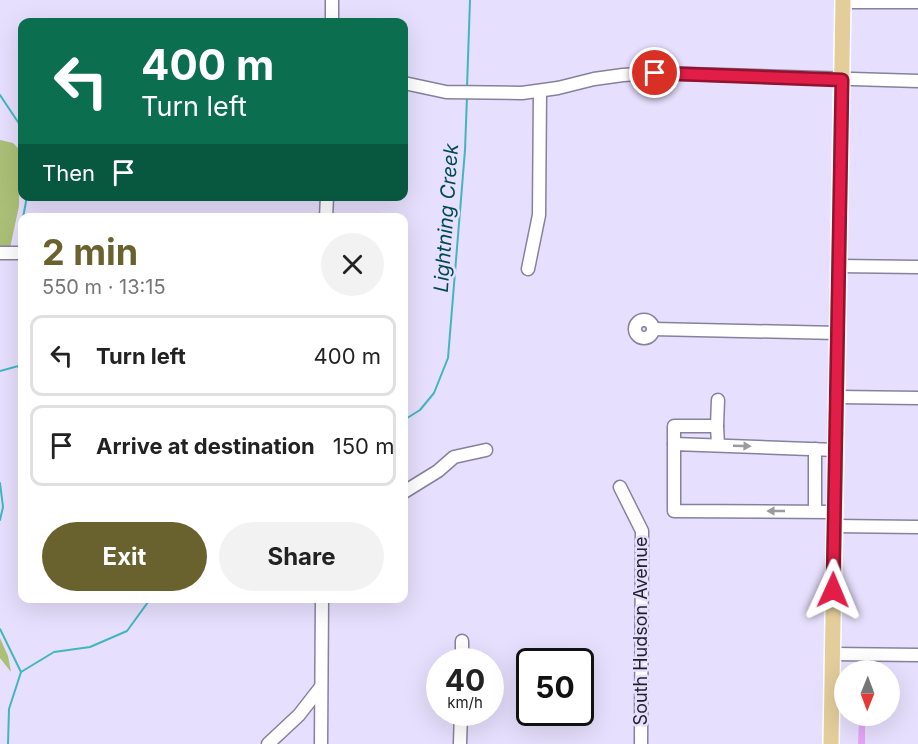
<!DOCTYPE html>
<html lang="en">
<head>
<meta charset="utf-8">
<style>
	:root { --surface:#fff; --page:#f2f2f2; --text:#222; --muted:#767676; --line:#e0e0e0; --accent:#6a622e }
	body { margin:0; font-family:Inter,sans-serif; background:var(--page); color:var(--text); height:100vh; display:flex; flex-direction:column; font-size:22px; white-space:nowrap }
	* { box-sizing:border-box; margin:0 }
	p { font-size:20px; color:var(--muted) }
	.icon { flex:none; width:33px; height:33px; fill:none; stroke:currentColor; stroke-width:2; stroke-linecap:round; stroke-linejoin:round }
	.map { position:relative; flex:1; overflow:hidden }
	.panel { position:absolute; left:18px; top:213px; width:390px; height:390px; display:flex; flex-direction:column; background:var(--surface); border-radius:12px; box-shadow:0 6px 24px #0002 }
	.panel>* { flex:none }
	.banner { position:absolute; left:18px; top:18px; width:390px; height:183px; border-radius:12px; box-shadow:0 6px 24px #0002; background:#0b6e4f; color:#fff; overflow:hidden }
	.needle { width:39px; rotate:181deg }
	.controls { position:absolute; left:834px; top:660px; display:grid; gap:12px }
	.controls a { display:grid; place-items:center; width:66px; height:66px; border-radius:50%; background:var(--surface); box-shadow:0 6px 24px #0002; font-size:30px }
	.speed { position:absolute; left:426px; top:648px; display:flex; gap:12px; font-size:30px; font-weight:700; text-align:center }
	.speed>* { display:grid; place-content:center; width:78px; height:78px; border-radius:50%; background:var(--surface); box-shadow:0 6px 24px #0002; line-height:1 }
	.speed small { font-size:15px; font-weight:400 }
	.speed .limit { border:3px solid #111; border-radius:9px; background:#fff; color:#111 }
	.pin { position:absolute; display:grid; place-items:center; width:51px; height:51px; color:#fff; margin:-26px; border:3px solid #fff; border-radius:50%; box-shadow:0 2px 6px #0007 }
	.me { position:absolute; width:66px; margin:-33px; rotate:1deg; stroke-linejoin:round; filter:drop-shadow(0 0 4px #0008) }
	.turn { display:flex; align-items:center; gap:21px; height:126px; padding:0 24px; font-size:27px }
	.turn .icon { width:78px; height:78px; stroke-width:2.5 }
	.turn b { display:block; font-size:42px; line-height:51px }
	.then { display:flex; align-items:center; height:57px; padding:0 24px; background:#0003; gap:12px; font-size:22px }
	.round { display:grid; place-items:center; flex:none; width:63px; height:63px; border-radius:32px; background:var(--page) }
	.overview { display:flex; align-items:center; justify-content:space-between; height:102px; padding:0 24px }
	h1 { font-size:36px; font-weight:700; line-height:45px; color:var(--accent) }
	.action { display:flex; gap:12px; margin-top:auto; padding:12px 24px }
	.action a { flex:1; height:69px; border-radius:36px; background:var(--accent); color:#fff; font-size:24px; font-weight:700; line-height:69px; text-align:center }
	.action a+a { background:var(--page); color:var(--text) }
	ul { padding:0; list-style:none }
	li { display:flex; align-items:center; gap:18px; height:81px; margin:0 12px 9px; padding:0 12px; border:3px solid var(--line); border-radius:12px }
	li div { flex:1 }
	li b { display:block; font-size:22px }
	li em { font-style:normal }
	.map>svg:first-child { display:block }
	.green { fill:#acbf77 }
	.lines { fill:none; stroke-linecap:round; stroke-linejoin:round }
	.stream { stroke:#41b7bd; stroke-width:2 }
	.building { fill:#e6a6f7 }
	.minor-casing { stroke:#88819d; stroke-width:15 }
	.major-casing { stroke:#fff; stroke-width:18 }
	.minor { stroke:#fff; stroke-width:12 }
	.major { stroke:#e3cd9b; stroke-width:15 }
	.oneway { fill:#9b9a9e }
	.route-casing { stroke:#92132f; stroke-width:15 }
	.route { stroke:#e11d48; stroke-width:10 }
	.labels { text-anchor:middle; dominant-baseline:central; stroke-width:5; stroke-linejoin:round; paint-order:stroke }
	.street-label { font-size:18px; fill:#201e28; stroke:#e6dffd }
	.water-label { font-size:20px; font-style:italic; fill:#004b4e; stroke:#e6dffd }
</style>
</head>
<body>
<div class="map">
<svg width="918" height="744" viewBox="0 0 918 744">
	<rect width="100%" height="100%" fill="#e6dffd"/>
	<g class="green">
		<polygon points="0,140 13,143 20,150 19,206 10,248 0,248"/>
		<polygon points="0,638 8,656 11,672 0,658"/>
	</g>
	<g class="lines">
		<g class="stream">
			<polyline points="467,87 470,0"/>
			<polyline points="0,95 22,128"/>
			<polyline points="23,218 27,196"/>
			<polyline points="20,241 22,223"/>
			<polyline points="21,268 22,278"/>
			<polyline points="0,371 22,365"/>
			<polyline points="404,420 420,410 434,393 448,358 465,150 467,96"/>
			<polyline points="0,483 3,507 0,520"/>
			<polyline points="0,629 21,672"/>
			<polyline points="8,744 9,709 21,672 54,652 90,647 127,631 151,598"/>
		</g>
	</g>
	<polygon class="building" points="859,720 865,720 865,744 858,744"/>
	<g class="lines">
		<g class="minor-casing">
			<g id="minor">
				<polyline points="843,2 918,2"/>
				<polyline points="332,22 332,0"/>
				<polyline points="404,83 446,92 522,93 558,88 594,79 623,75 655,73 918,81"/>
				<polyline points="326,218 327,196"/>
				<polyline points="0,253 22,253"/>
				<polyline points="839,266 918,267"/>
				<polyline points="528,269 539,215 540,91"/>
				<circle cx="644" cy="329" r="9"/>
				<polyline points="653,329 838,333"/>
				<polyline points="837,397 918,398"/>
				<polyline points="717,426 718,400"/>
				<polyline points="674,444 674,426 717,426 718,445"/>
				<polyline points="620,487 642,531 641,744"/>
				<polyline points="404,492 438,471 454,457 486,450"/>
				<polyline points="815,511 815,449"/>
				<polyline points="835,512 674,511 674,444 836,450"/>
				<polyline points="834,526 918,527"/>
				<polyline points="833,654 918,655"/>
				<polyline points="462,662 462,641"/>
				<polyline points="268,744 299,715 320,688"/>
				<polyline points="321,744 322,598"/>
				<polyline points="460,744 461,712"/>
			</g>
		</g>
		<g class="major-casing">
			<polyline id="major" points="831,744 843,0"/>
		</g>
		<use href="#minor" class="minor"/>
		<use href="#major" class="major"/>
	</g>
	<defs><path id="oneway-solid" d="M-6-.8H1V-3.2L6.5 0L1 3.2V.8H-6Z" transform="scale(1.5)"/></defs>
	<g class="oneway">
		<use href="#oneway-solid" transform="translate(742 446) rotate(2)"/>
		<use href="#oneway-solid" transform="translate(776 511) rotate(-180)"/>
	</g>
	<g class="lines">
		<g class="route-casing">
			<polyline id="route" points="655,73 842,80 833,590"/>
		</g>
		<use href="#route" class="route"/>
	</g>
	<g class="labels">
		<g class="street-label">
			<text transform="translate(640 631) rotate(-90)">South Hudson Avenue</text>
		</g>
		<g class="water-label">
			<text transform="translate(446 218) rotate(-86)">Lightning Creek</text>
		</g>
	</g>
</svg>
<div class="controls">
<a><svg class="needle" viewBox="-14 -14 28 28"><path d="M0-13l5 13h-10z" fill="#e53935"/><path d="M0 13l5-13h-10z" fill="#767676"/></svg></a>
</div>
<div class="speed"><div>40<small>km/h</small></div><div class="limit">50</div></div>
<div class="pin" style="left:655px;top:73px;background:#d93025"><svg class="icon" aria-label="arrive" viewBox="0 0 24 24"><path d="M6 21V4h12l-3 4 3 4H6"/></svg></div>
<svg class="me" style="left:833px;top:590px" viewBox="-20 -20 40 40"><path d="M0-17L14 15 0 8-14 15z" fill="#e11d48" stroke="#fff" stroke-width="4"/></svg>
<div class="banner">
<div class="turn"><svg class="icon" aria-label="left" viewBox="0 0 24 24"><path d="M17 20v-9H6M10 6l-5 5 5 5"/></svg><div><b>400 m</b>Turn left</div></div>
<div class="then">Then<svg class="icon" aria-label="arrive" viewBox="0 0 24 24"><path d="M6 21V4h12l-3 4 3 4H6"/></svg></div>
</div>
<section class="panel">
<div class="overview"><div><h1>2 min</h1><p>550 m · 13:15</p></div><a class="round"><svg class="icon" aria-label="close" viewBox="0 0 24 24"><path d="M6 6l12 12M18 6L6 18"/></svg></a></div>
<ul>
<li><svg class="icon" aria-label="left" viewBox="0 0 24 24"><path d="M17 20v-9H6M10 6l-5 5 5 5"/></svg><div><b>Turn left</b></div><em>400 m</em></li>
<li><svg class="icon" aria-label="arrive" viewBox="0 0 24 24"><path d="M6 21V4h12l-3 4 3 4H6"/></svg><div><b>Arrive at destination</b></div><em>150 m</em></li>
</ul>
<div class="action"><a>Exit</a><a>Share</a></div>
</section>
</div>
</body>
</html>
